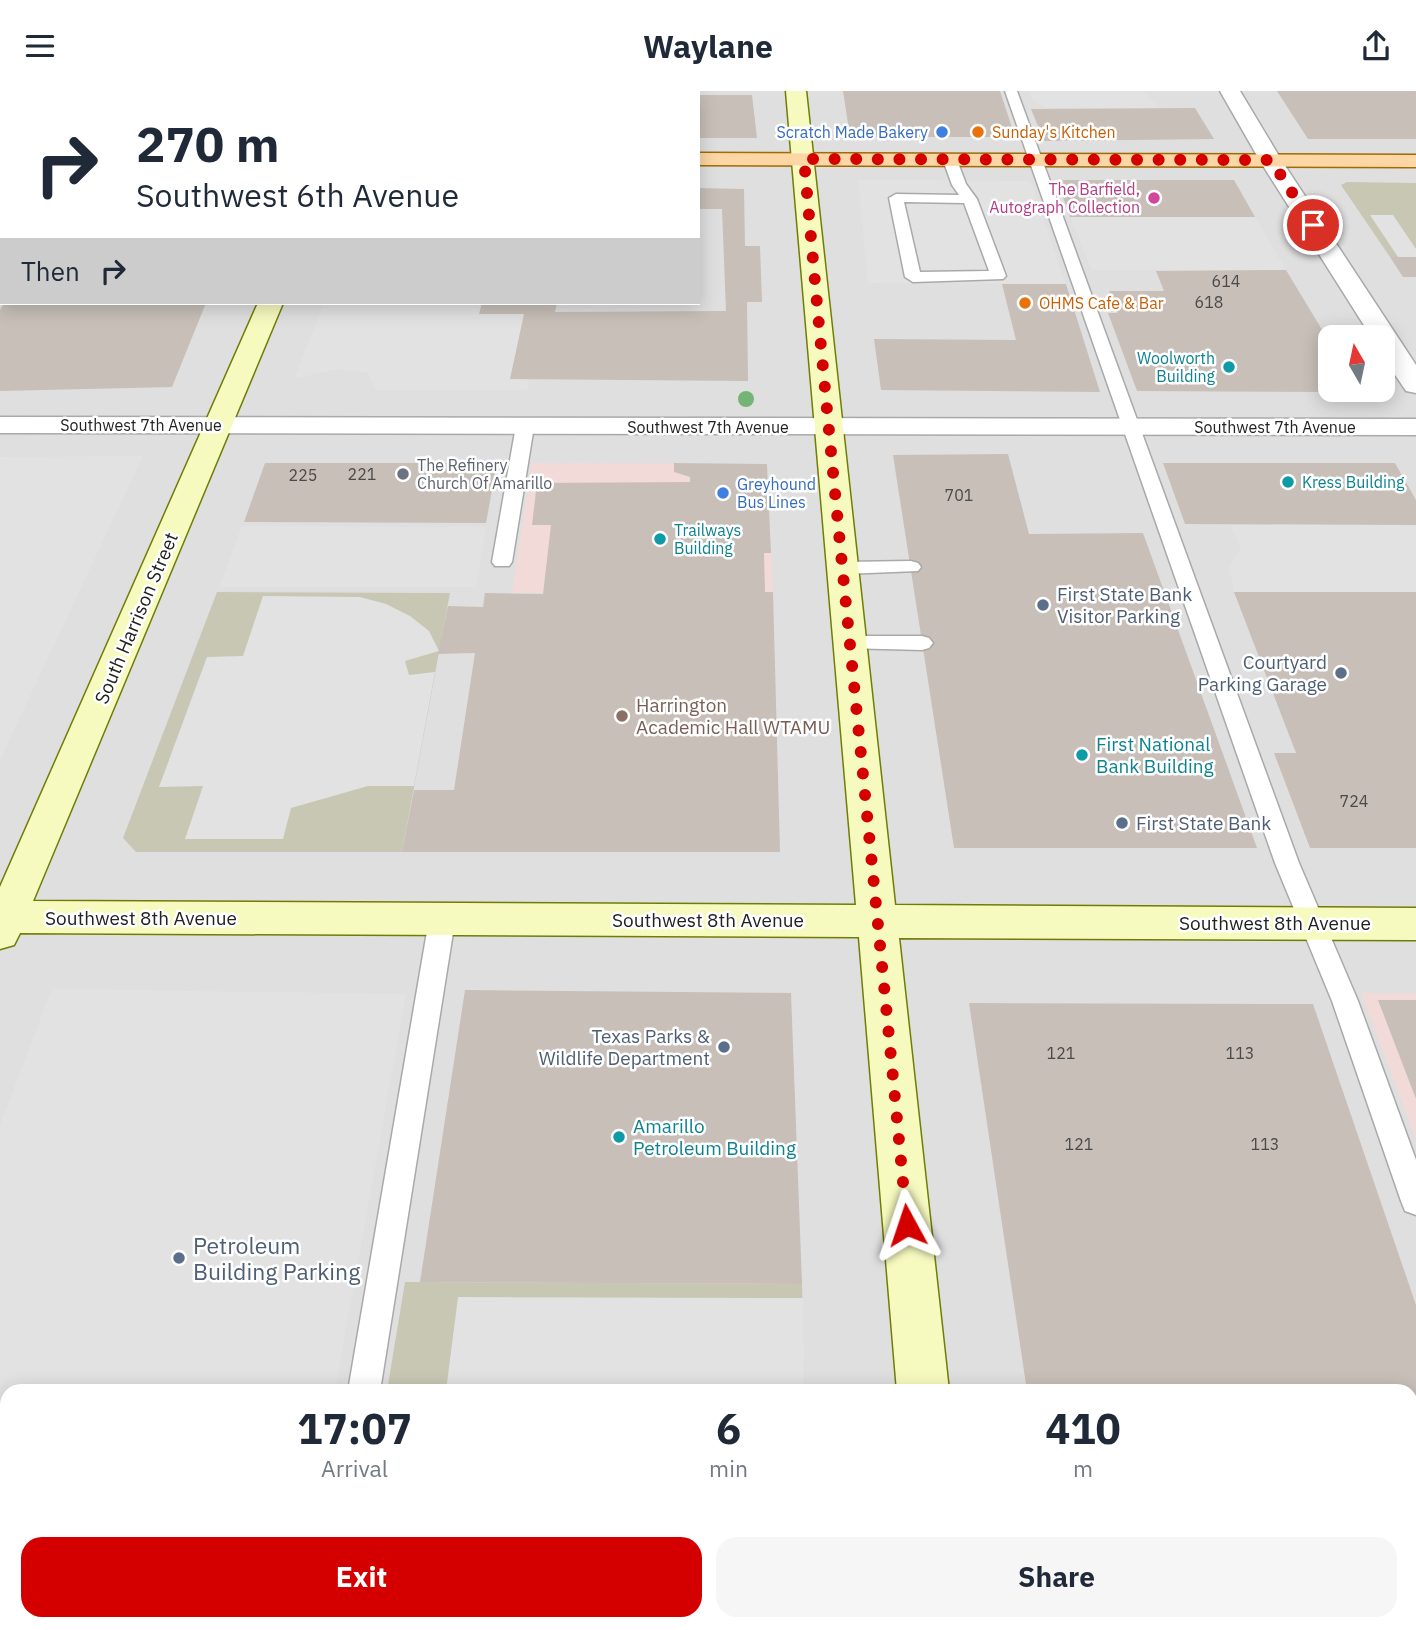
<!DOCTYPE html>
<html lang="en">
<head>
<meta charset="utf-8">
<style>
	:root { --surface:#fff; --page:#f6f6f7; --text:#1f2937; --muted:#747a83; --accent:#d40000 }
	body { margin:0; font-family:"IBM Plex Sans",sans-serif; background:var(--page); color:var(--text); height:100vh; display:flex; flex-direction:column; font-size:26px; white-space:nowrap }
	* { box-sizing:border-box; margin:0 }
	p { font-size:23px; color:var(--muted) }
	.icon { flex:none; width:38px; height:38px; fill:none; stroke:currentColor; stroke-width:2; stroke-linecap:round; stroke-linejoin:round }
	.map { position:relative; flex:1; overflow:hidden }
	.drawer { position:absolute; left:0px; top:1293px; width:1418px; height:247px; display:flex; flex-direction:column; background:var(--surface); border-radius:21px 21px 0 0; box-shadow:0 4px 18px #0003 }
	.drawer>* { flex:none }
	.hud { position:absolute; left:0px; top:0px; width:700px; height:214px; box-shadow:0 4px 18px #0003; background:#fff; color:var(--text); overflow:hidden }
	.needle { width:46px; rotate:351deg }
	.controls { position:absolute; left:1318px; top:234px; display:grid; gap:14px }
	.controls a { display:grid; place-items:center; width:77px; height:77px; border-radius:14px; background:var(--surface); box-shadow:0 4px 18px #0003; font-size:35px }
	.pin { position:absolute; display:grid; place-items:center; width:60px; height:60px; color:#fff; margin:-30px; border:4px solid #fff; border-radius:50%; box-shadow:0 2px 7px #0007 }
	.me { position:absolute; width:77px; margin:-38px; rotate:355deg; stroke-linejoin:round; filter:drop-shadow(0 0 5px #0008) }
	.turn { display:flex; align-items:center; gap:24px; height:147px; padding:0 21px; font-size:32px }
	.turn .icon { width:91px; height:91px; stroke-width:2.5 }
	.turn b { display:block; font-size:49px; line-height:60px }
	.then { display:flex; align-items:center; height:66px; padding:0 21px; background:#0003; gap:14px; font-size:26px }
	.eta { display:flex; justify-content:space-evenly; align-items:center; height:119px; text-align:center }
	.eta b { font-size:42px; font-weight:800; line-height:49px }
	.cta { display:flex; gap:14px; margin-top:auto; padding:14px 21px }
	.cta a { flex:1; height:80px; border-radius:21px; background:var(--accent); color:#fff; font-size:28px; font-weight:800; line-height:80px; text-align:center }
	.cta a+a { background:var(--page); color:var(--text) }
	header { display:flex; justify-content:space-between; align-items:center; height:91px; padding:0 21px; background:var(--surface); font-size:32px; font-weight:800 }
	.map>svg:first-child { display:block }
	.residential { fill:#e0dfdf; fill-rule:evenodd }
	.commercial { fill:#f2dad9 }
	.construction { fill:#c7c7b4 }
	.parking { fill:#e2e2e2 }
	.building { fill:#c7bfb8 }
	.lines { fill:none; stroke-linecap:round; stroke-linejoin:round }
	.service-casing { stroke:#a9a9a9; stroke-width:3 }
	.tertiary-casing { stroke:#a9a9a9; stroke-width:3 }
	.secondary-casing { stroke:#707d05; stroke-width:3 }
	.primary-casing { stroke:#a06b00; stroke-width:3 }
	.service { fill:#fff; fill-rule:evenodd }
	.tertiary { fill:#fff; fill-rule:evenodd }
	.secondary { fill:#f7fabf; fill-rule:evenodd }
	.primary { fill:#fcd6a4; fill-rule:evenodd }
	.tree { fill:#74b475 }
	.route { stroke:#d40000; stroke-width:12; stroke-dasharray:0 21.6 }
	.shop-dot { fill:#3f7fe0; stroke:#fff; stroke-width:2.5 }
	.food-dot { fill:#e8710a; stroke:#fff; stroke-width:2.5 }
	.hotel-dot { fill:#d1479c; stroke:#fff; stroke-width:2.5 }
	.culture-dot { fill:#0f9aa8; stroke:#fff; stroke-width:2.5 }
	.worship-dot { fill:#6b7280; stroke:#fff; stroke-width:2.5 }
	.service-dot { fill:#5c6f8a; stroke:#fff; stroke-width:2.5 }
	.education-dot { fill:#8d6e63; stroke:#fff; stroke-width:2.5 }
	.labels { text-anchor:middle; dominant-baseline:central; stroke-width:5; stroke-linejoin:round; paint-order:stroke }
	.far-shop-label { font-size:16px; fill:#366cbe; stroke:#fff; text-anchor:end }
	.far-food-label { font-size:16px; fill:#c56008; stroke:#fff; text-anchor:start }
	.far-hotel-label { font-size:16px; fill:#b23c85; stroke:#fff; text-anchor:end }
	.number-label { font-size:16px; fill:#4b4948 }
	.far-culture-label { font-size:16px; fill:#0d838f; stroke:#fff; text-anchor:start }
	.far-street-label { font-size:16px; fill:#222; stroke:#fff }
	.far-worship-label { font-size:16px; fill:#5b616d; stroke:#fff; text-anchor:start }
	.service-label { font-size:19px; fill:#4e5e75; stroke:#fff; text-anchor:start }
	.street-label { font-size:19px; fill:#222; stroke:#fff }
	.education-label { font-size:19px; fill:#785e54; stroke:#fff; text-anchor:start }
	.culture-label { font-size:19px; fill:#0d838f; stroke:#fff; text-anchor:start }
	.near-service-label { font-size:23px; fill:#4e5e75; stroke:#fff; text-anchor:start }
</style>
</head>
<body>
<header><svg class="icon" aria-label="menu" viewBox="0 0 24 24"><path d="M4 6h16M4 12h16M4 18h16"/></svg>Waylane<svg class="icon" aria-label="share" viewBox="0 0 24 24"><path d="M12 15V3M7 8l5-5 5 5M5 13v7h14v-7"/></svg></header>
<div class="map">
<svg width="1416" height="1539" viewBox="0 0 1416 1539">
	<rect width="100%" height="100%" fill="#f2efe9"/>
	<path class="residential" d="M 0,0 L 1416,0 L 1416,1539 L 0,1539 ZM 2,2 L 698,2 L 698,212 L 2,212 ZM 1330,247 L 1382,247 L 1382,299 L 1330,299 ZM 7,1300 L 1410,1300 L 1410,1533 L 7,1533 Z"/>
	<g class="commercial">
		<polygon points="532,372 767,373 773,501 512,502"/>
		<polygon points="1361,902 1416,902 1416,1048"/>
	</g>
	<g class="construction">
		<polygon points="1347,91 1416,92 1416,166 1390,166 1341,94"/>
		<polygon points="217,501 450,502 402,761 136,761 123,747"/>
		<polygon points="405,1191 802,1193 805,1300 387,1300"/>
	</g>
	<g class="parking">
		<polygon points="1029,0 1142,0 1161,17 1045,17 1032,8"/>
		<polygon points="858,89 1030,90 1066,193 868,192"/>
		<polygon points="1370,124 1393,124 1416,158 1416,166 1398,166"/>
		<polygon points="1070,126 1255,126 1286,179 1092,179"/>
		<polygon points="324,212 541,212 527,299 376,299 367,281 335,278 294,288"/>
		<polygon points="143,365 0,669 0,366"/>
		<polygon points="1230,433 1416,434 1416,501 1234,501 1229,476 1241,458"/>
		<polygon points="242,435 486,436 476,496 219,496"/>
		<polygon points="263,505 360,506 386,513 410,525 429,540 439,560 405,570 409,584 435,581 414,695 368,695 291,717 283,748 185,748 203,695 159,696 207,566 243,565"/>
		<polygon points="52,898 406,903 335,1300 7,1300 7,1533 294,1533 293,1539 0,1539 0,1034"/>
		<polygon points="458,1206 803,1207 805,1300 446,1300"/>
		<polygon points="366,1533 811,1533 811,1539 365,1539"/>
	</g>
	<g class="building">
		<polygon points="843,0 1000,0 1015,46 850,46"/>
		<polygon points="1277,0 1416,0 1416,48 1308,48"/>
		<polygon points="698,4 752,4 757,47 698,47"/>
		<polygon points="1195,17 1214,48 1044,50 1031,18"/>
		<polygon points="1057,89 1234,89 1255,126 1070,126"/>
		<polygon points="698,97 744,98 745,155 760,155 762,211 747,211 748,290 510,288 524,223 479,223 482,212 557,212 555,221 726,220 722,118 698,118"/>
		<polygon points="1390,166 1416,166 1416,186 1403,186"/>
		<polygon points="1286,179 1330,252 1330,301 1137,300 1108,222 1117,222 1109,200 1164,200 1156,180"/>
		<polygon points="1002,193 1066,193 1100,301 881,299 874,248 1016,249"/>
		<polygon points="4,212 206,212 172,296 0,300 0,219"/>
		<polygon points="1008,363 1029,443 1143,442 1257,757 954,757 893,364"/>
		<polygon points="265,372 497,372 486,432 244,431"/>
		<polygon points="674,372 767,373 771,462 764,462 765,501 773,501 780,761 402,761 414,699 454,699 475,562 438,563 448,515 483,516 485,502 543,503 551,434 532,434 537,392 690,391 690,386 674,381"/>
		<polygon points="1163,372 1395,372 1416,409 1416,434 1185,433"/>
		<polygon points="1234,501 1416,501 1416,757 1310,757 1274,662 1296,662"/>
		<polygon points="465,899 791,902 802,1193 420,1191"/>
		<polygon points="1378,909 1416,909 1416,1008"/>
		<polygon points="969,912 1313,913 1416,1214 1416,1539 1064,1539 1063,1533 1410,1533 1410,1300 1027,1300"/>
	</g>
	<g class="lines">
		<g class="service-casing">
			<g id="service">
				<polygon points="135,0 147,0 134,2"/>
				<polygon points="271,0 283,0 270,2"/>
				<rect x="457" y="0" width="12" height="2"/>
				<polygon points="570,0 582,0 569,2"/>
				<polygon points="1005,0 1017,0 1299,772 1358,910 1416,1069 1416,1124 1405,1120 1401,1110 1332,910 1275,772"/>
				<path d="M 950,65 L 957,69 L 966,93 L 977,108 L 1006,185 L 1003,188 L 913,191 L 905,186 L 889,107 L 896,103 L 959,104 L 952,94 L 943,69 ZM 904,111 L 964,112 L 989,180 L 920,181 Z"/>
				<polygon points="2,196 2,207 0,208 0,197"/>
				<polygon points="525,330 534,335 512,471 509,475 495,475 492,471 516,335"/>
				<polygon points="911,470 918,472 921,476 918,480 844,483 837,481 834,477 837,473 844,471"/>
				<polygon points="851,545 922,545 929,547 933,552 929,557 922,559 844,557 840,552 844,547"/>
				<polygon points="442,819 451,822 455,829 380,1300 348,1300 429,829 433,822"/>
				<polygon points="307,1533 343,1533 342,1539 306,1539"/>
			</g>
		</g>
		<g class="tertiary-casing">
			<g id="tertiary">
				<path d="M 1220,0 L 1240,0 L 1282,70 L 1416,274 L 1416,302 L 1406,300 C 1395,283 1382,268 1382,247 L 1372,247 L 1260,70 Z"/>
				<polygon points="0,326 1416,328 1416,344 0,342"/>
			</g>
		</g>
		<g class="secondary-casing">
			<g id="secondary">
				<polygon points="355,0 375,0 354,2"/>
				<polygon points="786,0 806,0 895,814 1416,817 1416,849 899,847 949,1300 897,1300 859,846 20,842 14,854 0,858 0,796 258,212 283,212 33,810 856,814"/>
				<polygon points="918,1533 974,1533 975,1539 917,1539"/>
			</g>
		</g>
		<g class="primary-casing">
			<g id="primary">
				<rect x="0" y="61" width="2" height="12"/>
				<polygon points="698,62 1416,64 1416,76 698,74"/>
			</g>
		</g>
		<use href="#service" class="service"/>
		<use href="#tertiary" class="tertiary"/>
		<use href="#secondary" class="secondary"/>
		<use href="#primary" class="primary"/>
	</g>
	<circle class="tree" cx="746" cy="308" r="8"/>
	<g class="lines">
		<path class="route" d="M 907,1134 C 874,779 835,424 804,68 L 1271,69 L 1313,134"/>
	</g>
	<g class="shop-dot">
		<circle cx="942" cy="41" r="7"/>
		<circle cx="723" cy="402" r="7"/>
	</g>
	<g class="food-dot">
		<circle cx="978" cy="41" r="7"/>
		<circle cx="1025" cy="212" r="7"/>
	</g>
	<circle class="hotel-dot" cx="1154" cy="107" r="7"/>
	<g class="culture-dot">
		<circle cx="1229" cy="276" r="7"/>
		<circle cx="1288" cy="391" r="7"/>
		<circle cx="660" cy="448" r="7"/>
		<circle cx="1082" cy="664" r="7"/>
		<circle cx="619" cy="1046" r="7"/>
	</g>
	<circle class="worship-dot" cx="403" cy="383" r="7"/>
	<g class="service-dot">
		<circle cx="1043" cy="514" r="7"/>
		<circle cx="1341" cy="582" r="7"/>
		<circle cx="1122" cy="732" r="7"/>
		<circle cx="724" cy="956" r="7"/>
		<circle cx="179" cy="1167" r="7"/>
	</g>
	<circle class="education-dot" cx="622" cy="625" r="7"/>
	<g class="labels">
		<g class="far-shop-label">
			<text x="928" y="41">Scratch Made Bakery</text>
			<text x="737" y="393" text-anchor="start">Greyhound<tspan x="737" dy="18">Bus Lines</tspan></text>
		</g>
		<g class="far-food-label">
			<text x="992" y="41">Sunday's Kitchen</text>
			<text x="1039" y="212">OHMS Cafe &amp; Bar</text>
		</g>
		<g class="far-hotel-label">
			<text x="1140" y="98">The Barfield,<tspan x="1140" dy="18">Autograph Collection</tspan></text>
		</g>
		<g class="number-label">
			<text x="1226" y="190">614</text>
			<text x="1209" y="211">618</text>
			<text x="362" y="383">221</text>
			<text x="303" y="384">225</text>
			<text x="959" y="404">701</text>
			<text x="1354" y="710">724</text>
			<text x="1061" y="962">121</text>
			<text x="1240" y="962">113</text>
			<text x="1079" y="1053">121</text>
			<text x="1265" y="1053">113</text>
		</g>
		<g class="far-culture-label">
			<text x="1215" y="267" text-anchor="end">Woolworth<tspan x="1215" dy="18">Building</tspan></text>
			<text x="1302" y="391">Kress Building</text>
			<text x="674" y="439">Trailways<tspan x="674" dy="18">Building</tspan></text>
		</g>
		<g class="far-street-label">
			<text x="141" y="334">Southwest 7th Avenue</text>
			<text x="708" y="336">Southwest 7th Avenue</text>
			<text x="1275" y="336">Southwest 7th Avenue</text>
		</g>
		<g class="far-worship-label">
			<text x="417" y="374">The Refinery<tspan x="417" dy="18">Church Of Amarillo</tspan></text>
		</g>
		<g class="service-label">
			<text x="1057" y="503">First State Bank<tspan x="1057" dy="22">Visitor Parking</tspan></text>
			<text x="1327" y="571" text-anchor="end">Courtyard<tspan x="1327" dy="22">Parking Garage</tspan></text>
			<text x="1136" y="732">First State Bank</text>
			<text x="710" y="945" text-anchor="end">Texas Parks &amp;<tspan x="710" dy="22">Wildlife Department</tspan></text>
		</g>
		<g class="street-label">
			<text transform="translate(136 527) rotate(-67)">South Harrison Street</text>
			<text x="141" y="827">Southwest 8th Avenue</text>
			<text x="708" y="829">Southwest 8th Avenue</text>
			<text x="1275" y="832">Southwest 8th Avenue</text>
		</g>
		<g class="education-label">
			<text x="636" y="614">Harrington<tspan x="636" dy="22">Academic Hall WTAMU</tspan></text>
		</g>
		<g class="culture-label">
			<text x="1096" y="653">First National<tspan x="1096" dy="22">Bank Building</tspan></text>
			<text x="633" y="1035">Amarillo<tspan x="633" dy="22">Petroleum Building</tspan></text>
		</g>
		<g class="near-service-label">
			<text x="193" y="1154">Petroleum<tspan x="193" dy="26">Building Parking</tspan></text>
		</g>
	</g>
</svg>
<div class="controls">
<a><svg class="needle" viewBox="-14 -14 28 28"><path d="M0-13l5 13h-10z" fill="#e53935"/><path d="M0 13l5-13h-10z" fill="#747a83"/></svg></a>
</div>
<div class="pin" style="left:1313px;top:134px;background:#d93025"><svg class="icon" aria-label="arrive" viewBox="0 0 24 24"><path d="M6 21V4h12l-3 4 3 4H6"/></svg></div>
<svg class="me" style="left:907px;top:1134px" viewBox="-20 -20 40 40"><path d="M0-17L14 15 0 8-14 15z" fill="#d40000" stroke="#fff" stroke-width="4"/></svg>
<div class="hud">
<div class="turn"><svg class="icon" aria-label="right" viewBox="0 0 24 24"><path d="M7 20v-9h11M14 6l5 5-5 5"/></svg><div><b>270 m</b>Southwest 6th Avenue</div></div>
<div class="then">Then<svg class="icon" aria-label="right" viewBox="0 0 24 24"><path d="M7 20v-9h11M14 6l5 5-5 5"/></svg></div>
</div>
<section class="drawer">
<div class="eta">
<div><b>17:07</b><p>Arrival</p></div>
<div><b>6</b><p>min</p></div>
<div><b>410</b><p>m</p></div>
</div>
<div class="cta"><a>Exit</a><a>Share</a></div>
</section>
</div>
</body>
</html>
